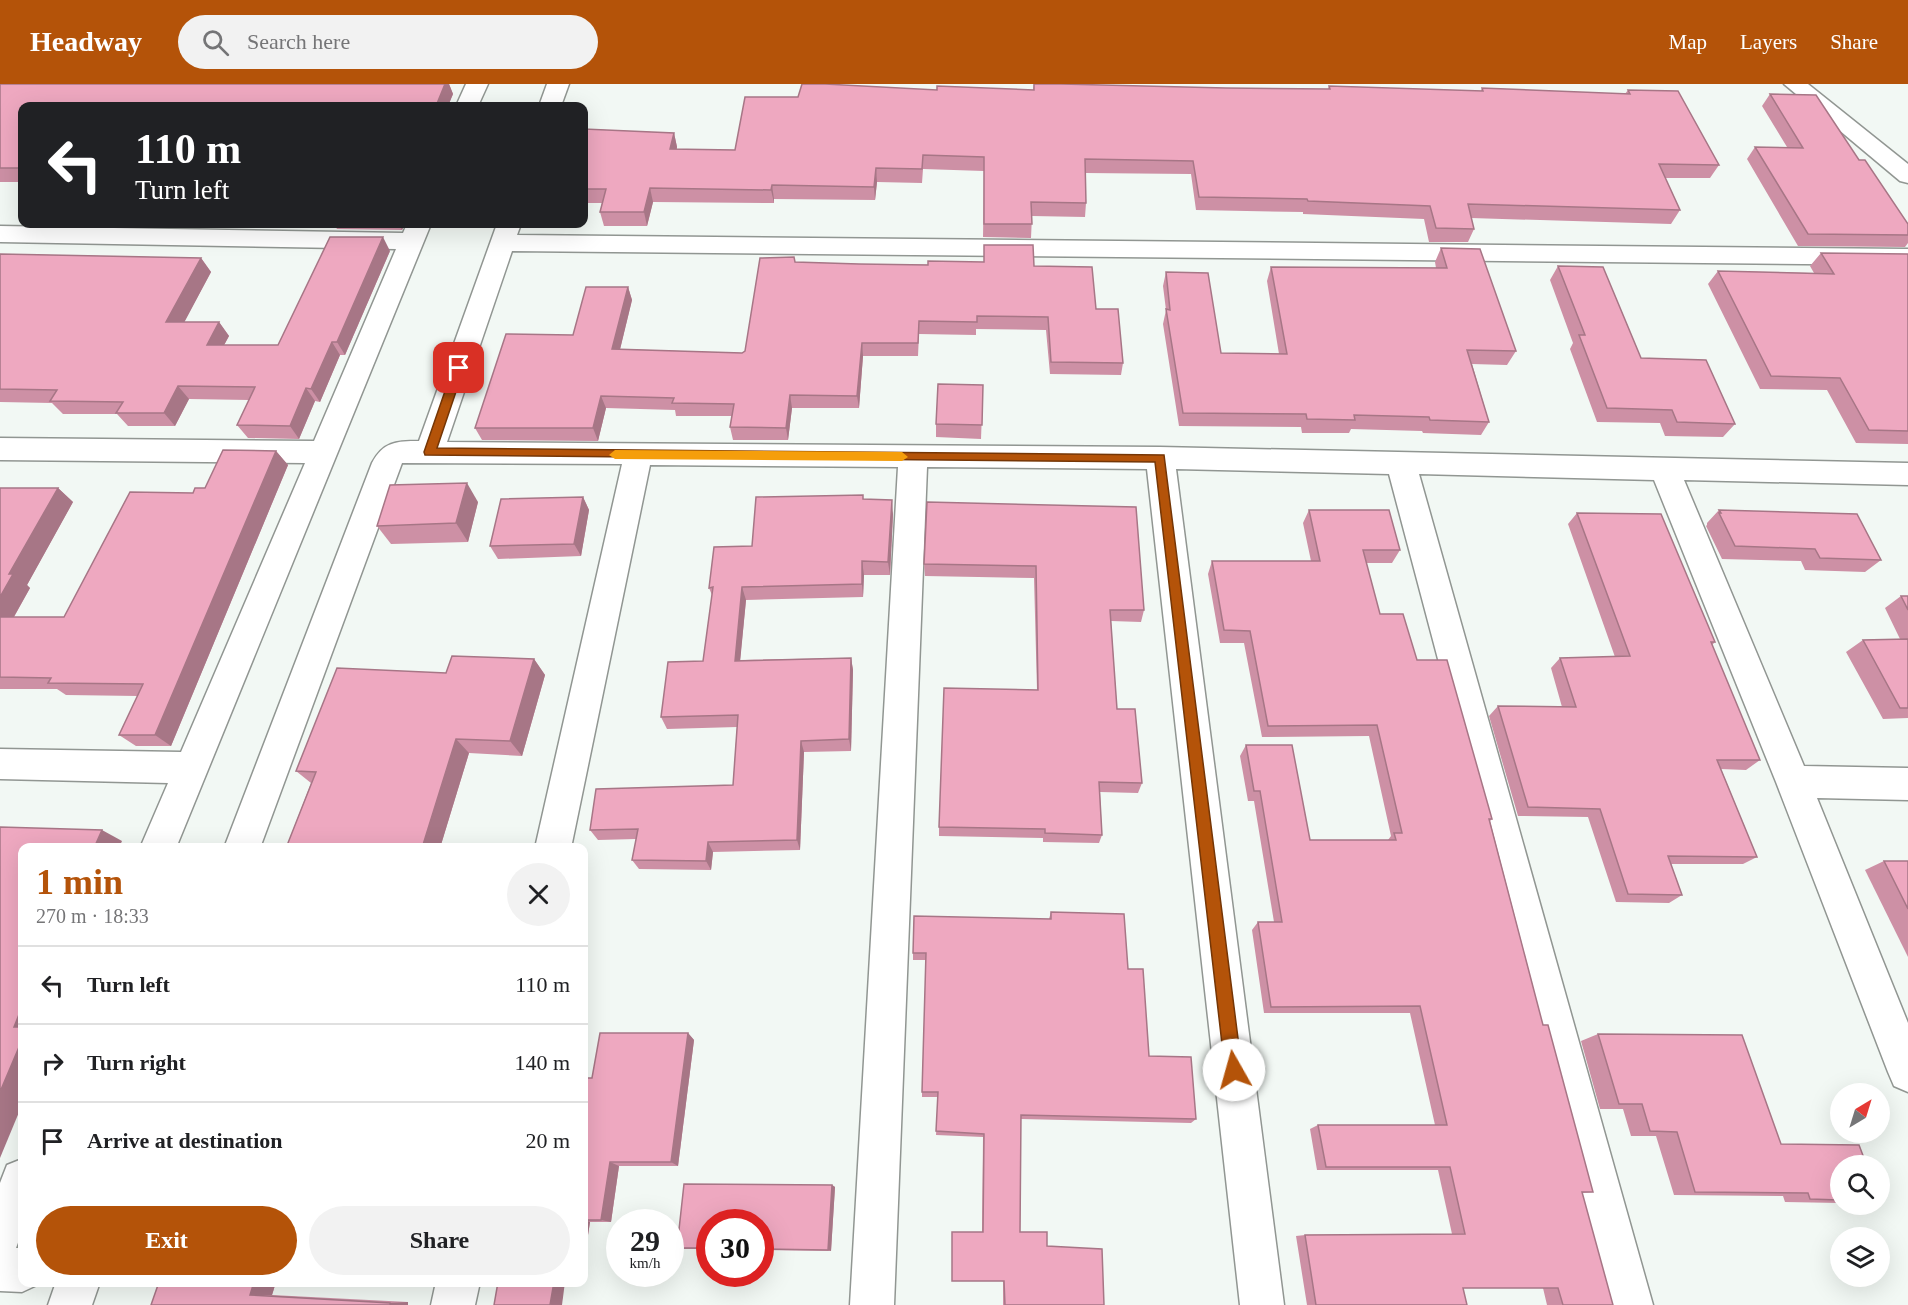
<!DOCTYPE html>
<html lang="en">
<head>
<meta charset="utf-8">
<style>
	:root { --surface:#fff; --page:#f2f2f2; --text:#202124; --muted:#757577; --line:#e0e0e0; --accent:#b45309 }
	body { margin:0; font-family:"Times New Roman",serif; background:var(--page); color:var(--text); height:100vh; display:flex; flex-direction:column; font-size:22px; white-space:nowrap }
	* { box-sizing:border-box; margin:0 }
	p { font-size:20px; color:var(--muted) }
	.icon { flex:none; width:33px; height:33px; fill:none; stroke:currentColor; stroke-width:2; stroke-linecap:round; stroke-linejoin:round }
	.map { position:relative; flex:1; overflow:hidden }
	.drawer { position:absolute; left:18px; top:759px; width:570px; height:444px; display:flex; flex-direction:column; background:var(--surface); border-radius:12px; box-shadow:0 6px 24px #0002 }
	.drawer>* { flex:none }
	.banner { position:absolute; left:18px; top:18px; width:570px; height:126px; border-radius:12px; box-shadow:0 6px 24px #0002; background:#202124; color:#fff; overflow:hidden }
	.needle { width:39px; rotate:38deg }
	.tools { position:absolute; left:1830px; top:999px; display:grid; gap:12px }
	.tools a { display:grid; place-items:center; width:60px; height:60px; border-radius:50%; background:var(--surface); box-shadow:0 6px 24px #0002; font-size:30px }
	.speed { position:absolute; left:606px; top:1125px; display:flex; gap:12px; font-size:30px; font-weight:700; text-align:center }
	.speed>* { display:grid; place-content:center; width:78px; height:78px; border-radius:50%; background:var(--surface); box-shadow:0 6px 24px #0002; line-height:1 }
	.speed small { font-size:15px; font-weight:400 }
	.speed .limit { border:9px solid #d22; background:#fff; color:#111 }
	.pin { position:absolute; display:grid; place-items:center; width:51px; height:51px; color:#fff; margin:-26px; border-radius:12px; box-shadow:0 3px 9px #0006 }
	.me { position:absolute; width:66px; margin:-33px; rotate:353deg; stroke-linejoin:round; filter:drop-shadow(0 0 4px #0008) }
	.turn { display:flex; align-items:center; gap:21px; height:126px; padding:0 18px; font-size:27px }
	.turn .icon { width:78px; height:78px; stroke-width:2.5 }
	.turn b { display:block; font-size:42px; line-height:51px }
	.round { display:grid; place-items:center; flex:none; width:63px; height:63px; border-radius:32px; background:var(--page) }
	.summary { display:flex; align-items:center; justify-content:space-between; height:102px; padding:0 18px }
	h1 { font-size:36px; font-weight:700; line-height:45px; color:var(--accent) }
	.primary-button { display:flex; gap:12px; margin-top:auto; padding:12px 18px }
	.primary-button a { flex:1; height:69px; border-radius:36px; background:var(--accent); color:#fff; font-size:24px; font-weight:700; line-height:69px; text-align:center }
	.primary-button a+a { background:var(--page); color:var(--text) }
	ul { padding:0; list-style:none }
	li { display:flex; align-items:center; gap:18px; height:78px; padding:0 18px; border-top:2px solid var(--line) }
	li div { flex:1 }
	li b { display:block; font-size:22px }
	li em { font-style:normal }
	header { display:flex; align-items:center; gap:36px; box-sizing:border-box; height:84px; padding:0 30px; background:var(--accent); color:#fff }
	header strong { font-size:28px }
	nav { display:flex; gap:33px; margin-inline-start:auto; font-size:21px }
	.search { width:420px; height:54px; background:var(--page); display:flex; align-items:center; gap:15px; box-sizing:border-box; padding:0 21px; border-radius:33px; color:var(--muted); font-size:22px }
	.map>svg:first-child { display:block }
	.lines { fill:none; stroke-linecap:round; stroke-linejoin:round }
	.minor-casing { stroke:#919692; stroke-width:3 }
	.minor { fill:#fff; fill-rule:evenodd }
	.wall { fill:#cd90a5 }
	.shaded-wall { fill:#a77686 }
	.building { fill:#eea8c0; stroke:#a77686; stroke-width:1.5 }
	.route { fill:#b45309; stroke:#753606; stroke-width:1.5 }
	.slow { fill:#f59e0b }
</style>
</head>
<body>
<header>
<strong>Headway</strong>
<div class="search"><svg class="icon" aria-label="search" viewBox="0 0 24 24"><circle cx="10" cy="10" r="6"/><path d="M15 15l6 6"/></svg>Search here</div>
<nav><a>Map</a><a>Layers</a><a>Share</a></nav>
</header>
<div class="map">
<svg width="1908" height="1221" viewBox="0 0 1908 1221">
	<rect width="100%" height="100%" fill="#f2f8f4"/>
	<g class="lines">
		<g class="minor-casing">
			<g id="minor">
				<polygon points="466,0 488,0 478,22 456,22"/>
				<polygon points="547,0 569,0 561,22 539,22"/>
				<polygon points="1784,0 1808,0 1908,80 1908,99 1900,97"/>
				<polygon points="407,140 431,140 176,764 140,764 168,699 0,695 0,665 181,668 305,379 0,376 0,354 314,357 396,165 0,158 0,142 403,149"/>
				<path d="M 497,140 L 521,140 L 517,151 L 1908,165 L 1908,181 L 512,167 L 447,358 L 1160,363 L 1908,379 L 1908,401 L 1684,396 L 1804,682 L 1908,684 L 1908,716 L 1817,714 L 1908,939 L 1908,1008 L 1894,1002 L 1888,988 L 1776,698 L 1654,396 L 1419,390 L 1653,1221 L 1609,1221 L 1389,390 L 1176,385 L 1284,1221 L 1240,1221 L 1147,385 L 927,383 L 894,1221 L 850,1221 L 898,383 L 650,381 L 571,764 L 535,764 L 622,380 L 402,379 L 260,764 L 224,764 L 372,379 C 383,358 396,357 419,357 Z"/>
				<polygon points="22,1075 22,1148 16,1164 22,1164 22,1198 39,1198 37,1201 22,1208 0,1207 0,1099 7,1081"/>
				<polygon points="56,1198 100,1198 92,1221 48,1221"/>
				<polygon points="436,1198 480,1198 475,1221 431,1221"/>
			</g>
		</g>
		<use href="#minor" class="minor"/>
	</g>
	<g class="wall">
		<polygon points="0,0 449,0 453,10 448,22 22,22 22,98 0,98"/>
		<polygon points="1034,0 1226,4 1328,5 1329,2 1481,7 1482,4 1625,10 1628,6 1719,81 1710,94 1665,94 1680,126 1671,140 1471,134 1474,145 1468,158 1429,158 1424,135 1303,130 1303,128 1196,126 1191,90 1085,89 1086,119 1085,133 1032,132 1031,154 983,153 984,87 923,85 922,99 877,98 875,116 774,115 774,119 653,118 647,142 604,142 600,128 602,119 584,119 584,45 674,49 677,63 677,65 735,66 798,13 937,6 1033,6"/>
		<polygon points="1770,10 1859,76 1908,140 1908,159 1905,163 1798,162 1747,75 1755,63 1787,63 1762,22"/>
		<polygon points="334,140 405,140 402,146 337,145"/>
		<polygon points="1441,164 1516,267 1507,281 1472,280 1489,338 1481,351 1423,349 1422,347 1351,345 1349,349 1302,349 1301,343 1179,342 1163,240 1166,226 1163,202 1166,188 1221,269 1279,270 1267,197 1271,183 1436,184 1435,178"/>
		<polygon points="390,167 345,271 340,271 320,318 315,317 299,355 248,354 237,341 249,316 189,315 175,342 128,342 117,330 63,330 52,319 0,318 0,170 201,174 211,188 184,238 219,238 229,252 224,261 278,261"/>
		<polygon points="1821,169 1908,170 1908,360 1856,359 1827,306 1760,305 1708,200 1718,187 1814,189 1810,182"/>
		<polygon points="795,178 859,180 1034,182 1096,225 1123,279 1121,291 1050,290 1046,246 976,245 976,251 919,250 918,272 863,272 859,324 792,324 788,356 733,356 730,343 732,332 676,332 675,326 606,324 598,357 482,356 475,344 573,251 628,203 632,216 620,265 742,269 745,267"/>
		<polygon points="1558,182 1641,274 1735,340 1723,353 1665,352 1660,339 1597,338 1570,265 1573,259 1550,196"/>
		<polygon points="983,301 981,355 936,353 936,340"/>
		<polygon points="276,367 288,381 171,662 136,662 119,651 138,612 66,611 57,605 0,605 0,404 58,404 73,418 27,501 30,504 14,533 64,533 193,409 205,404"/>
		<polygon points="863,411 863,415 893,430 890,491 864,491 863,513 746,516 740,576 851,574 853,586 851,667 804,668 800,766 713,768 711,786 639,785 632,776 636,755 598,756 590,746 733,701 737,643 667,645 661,633 703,577 712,511 709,504 752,462"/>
		<polygon points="583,413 589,426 581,472 498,475 490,462"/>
		<polygon points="478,418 468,458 391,460 377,442"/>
		<polygon points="927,418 1144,526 1141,538 1111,537 1117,625 1142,699 1138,709 1100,708 1102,751 1099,759 1043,758 1043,754 939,752 939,743 1037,606 1034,494 925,492 924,480"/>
		<polygon points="1309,426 1400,466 1392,479 1366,479 1380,530 1417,576 1492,735 1490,737 1543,941 1593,1108 1582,1109 1613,1221 1547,1221 1543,1204 1463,1204 1467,1221 1307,1221 1296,1152 1305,1151 1452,1150 1438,1086 1317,1086 1310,1045 1318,1041 1435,1041 1410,929 1264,929 1252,846 1258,838 1274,838 1254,717 1248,717 1240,672 1246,661 1310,756 1388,756 1391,752 1369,652 1262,653 1244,559 1220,559 1208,490 1212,477 1311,477 1303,439"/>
		<polygon points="1719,426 1881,476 1865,488 1805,486 1801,477 1722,475 1706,442 1707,441 1707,439"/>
		<polygon points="1577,429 1715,558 1712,561 1760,676 1746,686 1721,685 1757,773 1743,780 1671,780 1682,811 1669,819 1616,818 1588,733 1518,732 1489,632 1498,622 1562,623 1551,584 1560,574 1615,573 1568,440"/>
		<polygon points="1901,512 1908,512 1908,634 1883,635 1846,568 1863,556 1900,555 1885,524"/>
		<polygon points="534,575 545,591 522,672 469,669 440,764 286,764 311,699 296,687 446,589"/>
		<polygon points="1884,777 1908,777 1908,873 1865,786"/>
		<polygon points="1051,828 1128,885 1149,972 1196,1035 1191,1039 1021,1035 1020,1148 1047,1162 1104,1221 1003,1221 1003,1198 982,1148 983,1053 936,1051 938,1013 922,1013 922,1008 926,876 913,876 913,869 1049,835"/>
		<polygon points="688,949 694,956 678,1082 619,1082 611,1138 590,1138 584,1177 584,994 592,994"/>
		<polygon points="1598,950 1781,1060 1840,1082 1840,1119 1785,1118 1783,1112 1674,1111 1656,1052 1631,1052 1623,1025 1600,1025 1581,957"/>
		<polygon points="684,1100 832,1101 835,1103 831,1167 760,1166 760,1138 710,1138 710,1165 683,1165 677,1164"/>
		<polygon points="159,1198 276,1198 272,1211 408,1218 408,1221 151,1221"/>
	</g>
	<g class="shaded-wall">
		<polygon points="445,0 449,0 453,10 448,22 436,22"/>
		<polygon points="674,49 677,63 673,78 670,65"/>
		<polygon points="876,84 877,98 875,116 874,103"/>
		<polygon points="772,101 774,115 774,119 771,106"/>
		<polygon points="650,104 653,118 647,142 644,128"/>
		<polygon points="399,140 405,140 402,146"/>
		<polygon points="383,153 390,167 345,271 337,258"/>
		<polygon points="201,174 211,188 177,252 166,238"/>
		<polygon points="628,203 632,216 617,278 612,265"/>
		<polygon points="219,238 229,252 217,274 207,261"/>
		<polygon points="332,258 340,271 320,318 311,305"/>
		<polygon points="862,259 863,272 859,324 857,312"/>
		<polygon points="178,302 189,315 175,342 164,329"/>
		<polygon points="306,304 315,317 299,355 290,342"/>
		<polygon points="790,311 792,324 788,356 786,344"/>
		<polygon points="601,312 606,324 598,357 593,344"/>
		<polygon points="276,367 288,381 171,662 155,651"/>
		<polygon points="467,399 478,418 468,458 456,439"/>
		<polygon points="58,404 73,418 27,501 30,504 7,545 0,541 0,513 9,490"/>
		<polygon points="583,413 589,426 581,472 574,460"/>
		<polygon points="892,416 893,430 890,491 888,478"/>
		<polygon points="862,477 864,491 863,513 862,500"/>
		<polygon points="742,503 746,516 739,589 735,577"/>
		<polygon points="851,574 853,586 851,667 849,655"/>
		<polygon points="534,575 545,591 522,672 510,657"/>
		<polygon points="456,655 469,669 440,764 422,764"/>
		<polygon points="801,657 804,668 800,766 797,756"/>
		<polygon points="102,746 122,757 119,764 94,764"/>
		<polygon points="708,758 713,768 711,786 706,777"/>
		<polygon points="22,923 22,945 14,943"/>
		<polygon points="688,949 694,956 678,1082 671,1078"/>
		<polygon points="22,956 22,1021 0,1074 0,1008"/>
		<polygon points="610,1078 619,1082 611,1138 601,1136"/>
		<polygon points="832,1101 835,1103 831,1167 828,1166"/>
		<polygon points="584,1136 590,1138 584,1177"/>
		<polygon points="254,1198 276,1198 272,1211 250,1211"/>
		<polygon points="554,1198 565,1198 562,1221 550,1221"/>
		<polygon points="408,1218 408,1221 390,1221 390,1219"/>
	</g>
	<g class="building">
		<polygon points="0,0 445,0 436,22 22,22 22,84 0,84"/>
		<polygon points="802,0 825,0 937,6 937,2 1034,6 1034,0 1061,0 1226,4 1330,5 1329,2 1483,7 1482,4 1630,10 1628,6 1678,7 1719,81 1659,80 1680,126 1468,120 1474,145 1436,144 1430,122 1308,117 1307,115 1199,113 1193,77 1085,75 1086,119 1031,118 1032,140 984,140 984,73 923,71 922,85 876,84 874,103 772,101 771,106 650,104 644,128 600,128 606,105 584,105 584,45 674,49 670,65 735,66 745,13 798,13"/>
		<polygon points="1770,10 1816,11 1859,76 1865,76 1908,140 1908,151 1808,150 1755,63 1803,64"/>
		<polygon points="330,153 383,153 337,258 332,258 311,305 306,304 290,342 237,341 255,303 178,302 164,329 116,329 123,318 50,317 57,306 0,305 0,170 201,174 166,238 219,238 207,261 278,261"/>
		<polygon points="984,161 1033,161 1034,182 1092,183 1096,225 1118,225 1123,279 1051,278 1048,233 977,232 977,238 919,237 918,259 862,259 857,312 790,311 786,344 730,343 734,320 672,319 674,314 601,312 593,344 475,344 506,250 573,251 586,203 628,203 612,265 742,269 745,267 760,174 794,173 795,178 859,180 928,181 928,177 984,178"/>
		<polygon points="1441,164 1480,165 1516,267 1467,266 1489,338 1430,336 1429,333 1354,331 1355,336 1307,335 1306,330 1183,329 1166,225 1170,226 1166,188 1208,189 1221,269 1287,270 1271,183 1447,184"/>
		<polygon points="1821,169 1908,170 1908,347 1869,346 1840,294 1771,292 1718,187 1834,190"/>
		<polygon points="1558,182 1603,183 1641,274 1706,276 1735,340 1677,338 1672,326 1607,324 1579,251 1585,251"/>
		<polygon points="938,300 983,301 982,341 936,340"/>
		<polygon points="223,366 276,367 155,651 119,651 143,600 48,599 51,594 0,593 0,533 64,533 130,408 193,409 195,404 205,404"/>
		<polygon points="467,399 456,439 377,442 390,401"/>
		<polygon points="0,404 58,404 9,490 13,490 0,513"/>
		<polygon points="863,411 863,415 892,416 888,478 862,477 862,500 742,503 735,577 851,574 849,655 801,657 797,756 708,758 706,777 632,776 638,745 590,746 596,705 733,701 738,631 661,633 668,578 703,577 713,503 709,504 714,463 752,462 756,413"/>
		<polygon points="583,413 574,460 490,462 501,415"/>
		<polygon points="927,418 1136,423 1144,526 1110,526 1117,625 1135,625 1142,699 1099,698 1102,751 1045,749 1045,745 939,743 944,604 1038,606 1036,482 924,480"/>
		<polygon points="1309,426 1389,426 1400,466 1363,466 1380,530 1403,530 1417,576 1447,576 1492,735 1489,735 1543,941 1548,941 1593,1108 1582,1108 1613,1221 1563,1221 1558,1204 1463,1204 1467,1221 1316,1221 1305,1151 1465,1150 1450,1083 1326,1083 1318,1041 1447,1041 1420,922 1271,923 1258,838 1282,838 1260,707 1254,707 1246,661 1292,661 1310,756 1396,756 1394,749 1402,749 1377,641 1268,642 1250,547 1224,546 1212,477 1320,477"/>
		<polygon points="1719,426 1857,430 1881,476 1820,474 1815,465 1735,462 1719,429 1721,429"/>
		<polygon points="1577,429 1661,430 1715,558 1711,558 1760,676 1717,676 1757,773 1668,772 1682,811 1628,810 1600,725 1528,723 1498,622 1576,623 1560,574 1630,572"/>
		<polygon points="1901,512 1908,512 1908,526"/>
		<polygon points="1908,555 1908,624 1900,624 1863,556"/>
		<polygon points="452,572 534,575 510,657 456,655 422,764 286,764 316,688 296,687 337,584 446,589"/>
		<polygon points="0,743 102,746 94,764 22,764 22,923 14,943 22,943 22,956 0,1008"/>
		<polygon points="1884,777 1908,777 1908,825"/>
		<polygon points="1051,828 1124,830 1128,885 1143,885 1149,972 1191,973 1196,1035 1021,1031 1020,1148 1047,1148 1047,1162 1102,1165 1104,1221 1005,1221 1004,1197 952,1197 952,1148 983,1148 984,1050 936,1047 938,1008 922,1008 926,869 913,869 914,832 1051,835"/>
		<polygon points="600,949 688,949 671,1078 610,1078 601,1136 584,1136 584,994 592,994"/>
		<polygon points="1598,950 1742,951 1781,1060 1859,1061 1867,1082 1840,1082 1840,1116 1810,1115 1808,1109 1695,1108 1677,1048 1650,1047 1642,1020 1619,1020"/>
		<polygon points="684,1100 832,1101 828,1166 760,1165 760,1138 710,1138 710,1164 677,1164"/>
		<polygon points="159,1198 254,1198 250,1211 390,1219 390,1221 151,1221"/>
		<polygon points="498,1198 554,1198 550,1221 494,1221"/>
	</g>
	<polygon class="route" points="459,280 464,284 437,364 1164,371 1242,986 1239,991 1234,994 1228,991 1225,986 1155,378 425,371 424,368 453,284"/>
	<polygon class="slow" points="615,366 902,368 908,373 902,377 615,375 609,371"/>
</svg>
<div class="tools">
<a><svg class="needle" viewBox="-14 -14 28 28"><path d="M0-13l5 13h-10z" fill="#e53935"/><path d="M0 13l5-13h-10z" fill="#757577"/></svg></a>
<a><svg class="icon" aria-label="search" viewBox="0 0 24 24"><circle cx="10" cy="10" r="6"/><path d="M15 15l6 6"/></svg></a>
<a><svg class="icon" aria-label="layers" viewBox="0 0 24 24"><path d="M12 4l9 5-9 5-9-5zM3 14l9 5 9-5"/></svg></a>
</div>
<div class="speed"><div>29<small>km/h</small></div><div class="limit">30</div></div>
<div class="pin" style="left:459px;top:284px;background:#d93025"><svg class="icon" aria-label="arrive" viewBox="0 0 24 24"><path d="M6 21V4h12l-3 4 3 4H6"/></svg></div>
<svg class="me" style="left:1234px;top:986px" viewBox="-20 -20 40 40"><circle r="19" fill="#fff"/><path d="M0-13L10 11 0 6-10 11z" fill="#b45309"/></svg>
<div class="banner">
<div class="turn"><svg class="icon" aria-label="left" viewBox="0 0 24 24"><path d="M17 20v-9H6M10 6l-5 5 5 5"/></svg><div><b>110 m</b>Turn left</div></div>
</div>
<section class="drawer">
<div class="summary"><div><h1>1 min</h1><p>270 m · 18:33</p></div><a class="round"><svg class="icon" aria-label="close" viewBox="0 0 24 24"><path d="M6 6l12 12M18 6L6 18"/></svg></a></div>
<ul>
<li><svg class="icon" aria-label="left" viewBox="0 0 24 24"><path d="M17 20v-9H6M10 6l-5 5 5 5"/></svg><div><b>Turn left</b></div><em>110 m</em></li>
<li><svg class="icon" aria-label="right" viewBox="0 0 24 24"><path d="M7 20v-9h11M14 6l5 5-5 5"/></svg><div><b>Turn right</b></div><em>140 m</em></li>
<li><svg class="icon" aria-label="arrive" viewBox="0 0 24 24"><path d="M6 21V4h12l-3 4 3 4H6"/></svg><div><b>Arrive at destination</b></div><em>20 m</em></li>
</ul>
<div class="primary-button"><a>Exit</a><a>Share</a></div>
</section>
</div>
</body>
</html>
